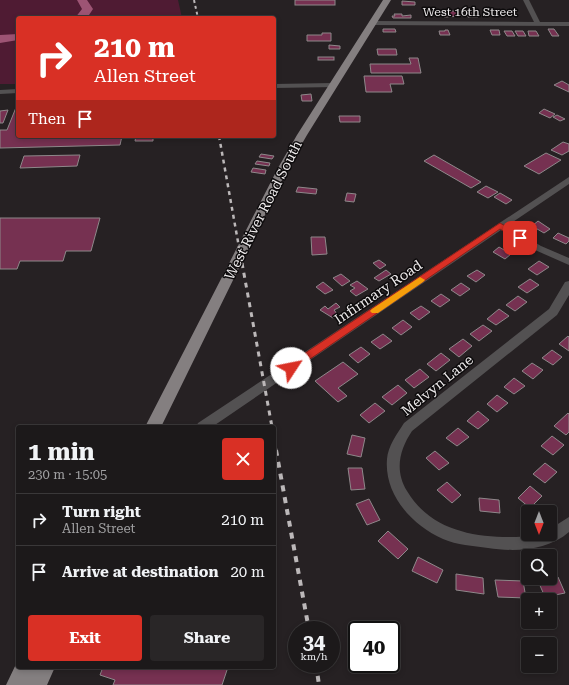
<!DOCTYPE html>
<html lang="en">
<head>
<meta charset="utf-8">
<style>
	:root { --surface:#1c191a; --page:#292627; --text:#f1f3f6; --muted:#a0a0a2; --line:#3a3839; --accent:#d93025 }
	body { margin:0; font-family:"Roboto Serif",serif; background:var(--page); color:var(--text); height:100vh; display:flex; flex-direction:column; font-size:15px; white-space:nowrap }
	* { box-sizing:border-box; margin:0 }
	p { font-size:13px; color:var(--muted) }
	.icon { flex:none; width:22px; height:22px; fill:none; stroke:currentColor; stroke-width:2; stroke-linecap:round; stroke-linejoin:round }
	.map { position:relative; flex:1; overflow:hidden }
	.drawer { position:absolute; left:16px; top:425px; width:260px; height:244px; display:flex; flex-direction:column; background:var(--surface); border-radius:4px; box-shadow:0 2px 6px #0003,0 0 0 1px var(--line) }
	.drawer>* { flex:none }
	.banner { position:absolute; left:16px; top:16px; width:260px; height:122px; border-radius:4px; box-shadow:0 2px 6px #0003,0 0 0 1px var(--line); background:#d93025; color:#fff; overflow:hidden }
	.needle { width:26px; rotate:180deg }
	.controls { position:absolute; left:521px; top:505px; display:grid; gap:8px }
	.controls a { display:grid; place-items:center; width:36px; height:36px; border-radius:4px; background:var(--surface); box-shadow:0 2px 6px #0003,0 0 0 1px var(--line); font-size:20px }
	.speed { position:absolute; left:288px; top:621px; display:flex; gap:8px; font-size:20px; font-weight:700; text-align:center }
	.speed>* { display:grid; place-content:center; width:52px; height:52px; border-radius:50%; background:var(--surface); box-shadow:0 2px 6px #0003,0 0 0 1px var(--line); line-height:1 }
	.speed small { font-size:10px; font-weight:400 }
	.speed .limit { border:2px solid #111; border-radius:6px; background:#fff; color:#111 }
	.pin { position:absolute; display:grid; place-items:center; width:34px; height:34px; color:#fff; margin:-17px; border-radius:8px; box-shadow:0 2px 6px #0006 }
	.me { position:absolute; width:44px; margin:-22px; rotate:56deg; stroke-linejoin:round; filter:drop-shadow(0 0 3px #0008) }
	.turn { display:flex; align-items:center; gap:14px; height:84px; padding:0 12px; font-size:18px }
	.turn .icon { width:52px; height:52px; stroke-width:2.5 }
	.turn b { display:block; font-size:28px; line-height:34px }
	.then { display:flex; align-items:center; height:38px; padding:0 12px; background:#0003; gap:8px; font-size:15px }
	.round { display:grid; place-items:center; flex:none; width:42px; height:42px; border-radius:4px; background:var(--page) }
	.head { display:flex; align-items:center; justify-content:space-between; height:68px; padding:0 12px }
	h1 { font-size:24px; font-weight:700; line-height:30px }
	.action { display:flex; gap:8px; margin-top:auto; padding:8px 12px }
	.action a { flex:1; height:46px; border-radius:4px; background:var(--accent); color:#fff; font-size:16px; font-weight:700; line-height:46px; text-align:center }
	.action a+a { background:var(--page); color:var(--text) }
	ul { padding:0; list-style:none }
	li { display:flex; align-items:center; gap:12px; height:52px; padding:0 12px; border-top:1px solid var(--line) }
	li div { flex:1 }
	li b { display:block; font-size:15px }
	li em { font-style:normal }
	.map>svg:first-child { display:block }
	.green { fill:#4f1b33 }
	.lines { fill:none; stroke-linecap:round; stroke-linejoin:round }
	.river { fill:#9d5474; fill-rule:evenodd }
	.building { fill:#763151; stroke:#8e888a }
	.minor { fill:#535152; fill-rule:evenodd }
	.major { fill:#847f80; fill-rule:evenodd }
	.rail-far3 { stroke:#bcb8b9; stroke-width:2; stroke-dasharray:3 3; stroke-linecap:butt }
	.rail-far2 { stroke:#bcb8b9; stroke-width:2.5; stroke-dasharray:4 4; stroke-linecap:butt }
	.rail-far1 { stroke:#bcb8b9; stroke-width:3; stroke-dasharray:5 5; stroke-linecap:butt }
	.rail { stroke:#bcb8b9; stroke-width:4; stroke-dasharray:6 6; stroke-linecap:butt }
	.route { fill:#d93025; stroke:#8d1f18 }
	.slow { fill:#f59e0b }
	.labels { text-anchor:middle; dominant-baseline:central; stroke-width:3; stroke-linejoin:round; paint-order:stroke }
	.far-street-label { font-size:12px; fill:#eeebec; stroke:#0d0b0c }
	.street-label { font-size:14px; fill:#eeebec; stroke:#0d0b0c }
</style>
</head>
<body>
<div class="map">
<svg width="569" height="685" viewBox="0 0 569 685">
	<rect width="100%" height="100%" fill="#262123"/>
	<polygon class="green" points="0,0 178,0 182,18 18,18 18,84 0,84"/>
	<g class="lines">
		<g class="river">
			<polygon points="77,0 87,0 93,9 87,18 75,18 82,9"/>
			<polygon points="18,34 18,40 0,43 0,35"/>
		</g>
	</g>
	<g class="building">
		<rect x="295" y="0" width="40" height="5"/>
		<polygon points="402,1 415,2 415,5 402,5"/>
		<polygon points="443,11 462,11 464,16 444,17"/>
		<polygon points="467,13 477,13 478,17 468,17"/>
		<polygon points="394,14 402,14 402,16 411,15 411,18 393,18 392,16 395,16"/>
		<polygon points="383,29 395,29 396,32 383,32"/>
		<polygon points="548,29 554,29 559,36 552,36"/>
		<polygon points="445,30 448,30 450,35 440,35 439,31 445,31"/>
		<polygon points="490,30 499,30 500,35 492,35"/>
		<polygon points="504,31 512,31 515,36 507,36"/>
		<polygon points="515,31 523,31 526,36 518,36"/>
		<polygon points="528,31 536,31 539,36 529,36"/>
		<polygon points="322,33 331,33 331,41 307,41 307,35 322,35"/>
		<polygon points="329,45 340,46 340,49 329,49"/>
		<polygon points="377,49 396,49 397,55 378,55"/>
		<rect x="318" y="57" width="16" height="3"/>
		<polygon points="409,58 418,58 421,73 371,73 370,64 411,64"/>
		<polygon points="364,76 402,76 404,84 390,84 392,92 366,92"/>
		<polygon points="562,81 569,85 569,92 554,85"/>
		<polygon points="311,94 312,101 302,101 301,95"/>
		<polygon points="17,105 18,136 122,136 120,145 0,148 0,130 7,130"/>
		<polygon points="544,109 555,114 550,118 539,113"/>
		<polygon points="8,110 3,123 0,123 0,111"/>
		<polygon points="557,115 565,119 560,121 553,117"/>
		<polygon points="339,116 360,116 360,122 340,122"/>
		<polygon points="136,136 153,136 153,141 135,141"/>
		<polygon points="563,142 569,144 569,151 562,155 551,150"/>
		<polygon points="546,153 561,160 539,174 524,166"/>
		<polygon points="261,154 274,156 272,159 259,157"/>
		<polygon points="80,155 77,166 20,168 24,156"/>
		<polygon points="434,155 481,182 471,188 424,161"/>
		<polygon points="257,161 270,163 269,166 255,164"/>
		<polygon points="253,168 266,170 265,174 251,172"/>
		<polygon points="486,186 498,192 488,198 477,192"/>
		<polygon points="298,187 317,189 316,194 296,192"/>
		<polygon points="347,193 356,194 354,202 345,201"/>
		<polygon points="500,193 512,200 506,204 494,197"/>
		<polygon points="0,218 100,218 91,251 66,251 63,261 20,261 17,269 0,269"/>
		<polygon points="538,221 550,229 544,233 532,226"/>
		<polygon points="558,233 569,238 569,241 566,244 553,238"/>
		<polygon points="311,237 325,237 327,254 312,255"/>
		<polygon points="499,247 511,254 505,259 493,252"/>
		<polygon points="379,260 386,265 380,269 373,263"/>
		<polygon points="539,261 549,267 537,275 528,269"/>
		<polygon points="386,270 391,274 379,281 374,278"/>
		<polygon points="477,270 485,275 476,282 467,276"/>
		<polygon points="341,274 350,281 342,286 333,278"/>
		<polygon points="530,279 539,285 527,293 518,287"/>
		<polygon points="357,281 368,289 356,296 350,291 355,288 350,285"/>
		<polygon points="323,282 333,290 325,294 316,287"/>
		<polygon points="461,283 470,289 460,296 451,290"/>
		<polygon points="441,294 450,300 440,307 431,301"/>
		<polygon points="518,296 527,302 515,311 506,305"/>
		<polygon points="336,303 340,307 334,310 338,315 333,318 320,310 325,306 328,309"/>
		<polygon points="421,306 430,312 419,320 410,313"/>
		<polygon points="499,309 509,316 496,325 487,319"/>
		<polygon points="403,320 412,327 401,335 392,328"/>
		<polygon points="483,325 492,331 479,341 470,334"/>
		<polygon points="383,334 392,341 380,349 371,342"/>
		<polygon points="568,336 569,337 569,351 559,344"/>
		<polygon points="463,339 472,346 459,357 449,349"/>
		<polygon points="361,347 370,354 358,363 349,355"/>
		<polygon points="552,350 562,357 553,365 542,358"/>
		<polygon points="441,353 450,360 436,371 427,364"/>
		<polygon points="343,362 358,374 338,388 347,396 338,402 315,381"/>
		<polygon points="532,363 543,370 533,379 522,371"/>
		<polygon points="420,369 429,377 414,388 405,380"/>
		<polygon points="514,378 525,386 514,394 504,387"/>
		<polygon points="398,385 407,393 392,405 382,397"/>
		<polygon points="497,395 508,403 497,412 487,404"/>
		<polygon points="375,403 385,411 369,423 360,415"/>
		<polygon points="478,411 489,420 478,429 467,421"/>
		<polygon points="568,413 569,414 569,432 566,435 554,426"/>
		<polygon points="458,428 469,437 457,446 446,438"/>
		<polygon points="352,435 365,438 361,457 347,454"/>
		<polygon points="552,436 564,445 553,455 541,446"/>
		<polygon points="435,451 449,463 439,470 426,458"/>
		<polygon points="545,463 557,472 545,483 533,474"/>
		<polygon points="348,468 362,468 365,489 351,490"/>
		<polygon points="447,482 461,495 452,503 437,490"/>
		<polygon points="530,486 542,496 530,508 518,498"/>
		<polygon points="479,498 499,500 500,513 480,511"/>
		<polygon points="369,499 380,520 367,525 356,504"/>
		<polygon points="388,531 408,549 398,559 378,541"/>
		<polygon points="418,557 443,570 437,583 412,571"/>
		<polygon points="456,574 483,578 484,594 456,590"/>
		<polygon points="558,577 565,593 545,597 538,581"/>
		<polygon points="495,580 523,581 526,598 498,597"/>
		<polygon points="103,667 228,667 222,685 113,685 115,680 100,675"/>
	</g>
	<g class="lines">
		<g class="minor">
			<polygon points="523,0 529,0 540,22 569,22 569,26 372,25 369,23 372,21 534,22"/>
			<polygon points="333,83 336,83 336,87 274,88 274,84"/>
			<polygon points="18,89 18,93 0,94 0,90"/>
			<polygon points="569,177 569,184 507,226 541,246 569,258 569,265 535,250 501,230 212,427 196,427 198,423"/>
			<path d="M 569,281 L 569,295 L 557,315 L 412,431 C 400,449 394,470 407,491 C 430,530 474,538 516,537 C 528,537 539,534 550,534 L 550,529 L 569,517 L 569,532 C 547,551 515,552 488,548 C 473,546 457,545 443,539 C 412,525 384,495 387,459 C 388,446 397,434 404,423 L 549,309 L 565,282 Z"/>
		</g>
		<g class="major">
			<polygon points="383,0 391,0 307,135 288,168 161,427 145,427 278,168 297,135"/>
			<polygon points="18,660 18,667 55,667 47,685 27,685 29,680 27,685 6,685"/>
		</g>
		<polyline class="rail-far3" points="194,0 198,18"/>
		<polyline class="rail-far2" points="219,136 242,264"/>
		<g class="rail-far1">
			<polyline points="242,263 272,427"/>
			<polyline points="274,437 276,451"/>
		</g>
		<g class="rail">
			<polyline points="276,450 309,630"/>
			<polyline points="316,664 319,685"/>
		</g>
	</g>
	<polygon class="route" points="500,223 523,236 523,240 517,240 500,229 294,370 287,370 286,368 287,365"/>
	<polygon class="slow" points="420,277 425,280 423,282 378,313 372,313 370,311 372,309"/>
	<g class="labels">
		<g class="far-street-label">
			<text x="470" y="12">West 16th Street</text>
		</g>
		<g class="street-label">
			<text transform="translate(263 210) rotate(-63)">West River Road South</text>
			<text transform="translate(378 292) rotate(-34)">Infirmary Road</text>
			<text transform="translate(437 385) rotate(-39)">Melvyn Lane</text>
		</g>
	</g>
</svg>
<div class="controls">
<a><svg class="needle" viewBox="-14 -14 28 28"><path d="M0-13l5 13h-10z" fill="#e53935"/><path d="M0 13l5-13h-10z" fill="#a0a0a2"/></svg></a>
<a><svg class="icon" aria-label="search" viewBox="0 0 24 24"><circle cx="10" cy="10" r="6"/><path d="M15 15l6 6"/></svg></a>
<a>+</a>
<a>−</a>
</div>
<div class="speed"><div>34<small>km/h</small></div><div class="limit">40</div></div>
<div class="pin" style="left:520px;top:238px;background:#d93025"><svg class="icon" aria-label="arrive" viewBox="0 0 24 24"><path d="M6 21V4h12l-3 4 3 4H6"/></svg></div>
<svg class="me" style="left:291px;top:368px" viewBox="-20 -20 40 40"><circle r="19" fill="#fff"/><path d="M0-13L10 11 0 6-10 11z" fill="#d93025"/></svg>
<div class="banner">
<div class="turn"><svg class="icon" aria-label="right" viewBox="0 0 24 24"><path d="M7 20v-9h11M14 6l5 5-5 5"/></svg><div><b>210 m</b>Allen Street</div></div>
<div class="then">Then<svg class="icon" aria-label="arrive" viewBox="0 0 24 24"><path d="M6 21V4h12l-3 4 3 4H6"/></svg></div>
</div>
<section class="drawer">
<div class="head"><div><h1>1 min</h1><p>230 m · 15:05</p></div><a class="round" style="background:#d93025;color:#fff"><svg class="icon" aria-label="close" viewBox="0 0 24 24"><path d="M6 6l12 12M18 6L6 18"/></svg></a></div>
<ul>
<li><svg class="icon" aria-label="right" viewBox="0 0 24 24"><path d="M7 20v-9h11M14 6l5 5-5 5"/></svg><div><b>Turn right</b><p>Allen Street</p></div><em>210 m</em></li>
<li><svg class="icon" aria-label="arrive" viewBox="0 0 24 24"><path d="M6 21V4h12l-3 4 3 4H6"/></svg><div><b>Arrive at destination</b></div><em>20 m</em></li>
</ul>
<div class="action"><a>Exit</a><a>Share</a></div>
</section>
</div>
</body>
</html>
